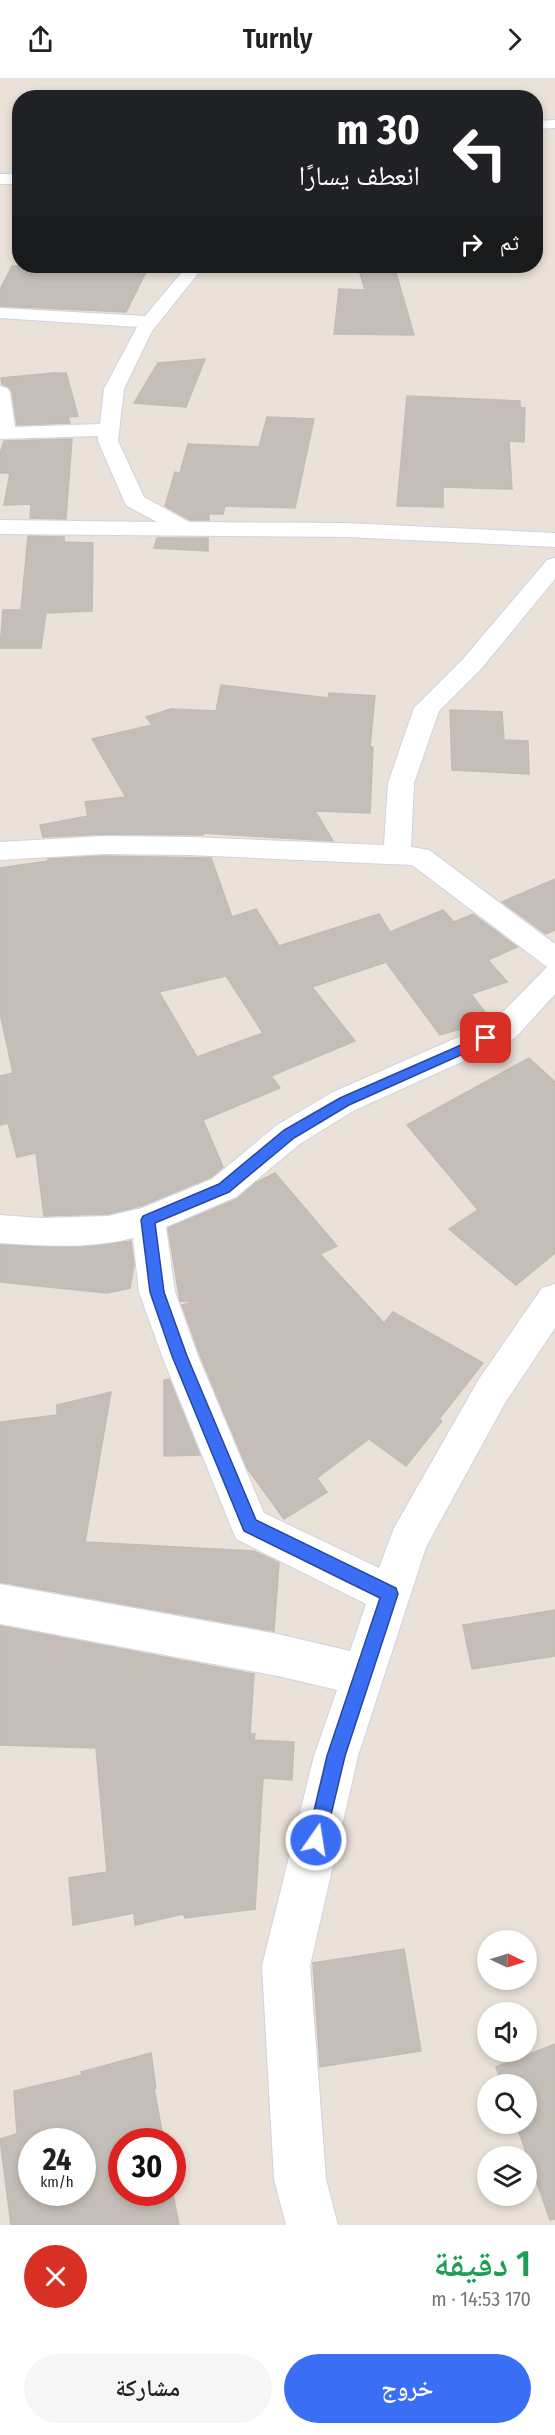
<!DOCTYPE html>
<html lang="ar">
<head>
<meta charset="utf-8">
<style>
	:root { --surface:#fff; --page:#f6f6f6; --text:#222; --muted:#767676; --accent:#3a6ef5 }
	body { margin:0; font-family:"Fira Sans Condensed","Noto Naskh Arabic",sans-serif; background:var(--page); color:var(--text); direction:rtl; height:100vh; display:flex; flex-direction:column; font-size:22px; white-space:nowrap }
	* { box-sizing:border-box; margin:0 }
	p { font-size:20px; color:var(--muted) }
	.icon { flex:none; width:33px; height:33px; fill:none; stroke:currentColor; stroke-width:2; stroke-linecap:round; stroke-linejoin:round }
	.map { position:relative; height:2147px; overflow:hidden; direction:ltr }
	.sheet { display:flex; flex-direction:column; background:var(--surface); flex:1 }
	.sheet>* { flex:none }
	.banner { position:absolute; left:12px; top:12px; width:531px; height:183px; border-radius:24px; box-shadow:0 3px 9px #0003; direction:rtl; background:#202124; color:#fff; overflow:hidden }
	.needle { width:39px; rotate:94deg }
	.fabs { position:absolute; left:477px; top:1852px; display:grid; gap:12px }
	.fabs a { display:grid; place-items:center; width:60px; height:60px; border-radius:50%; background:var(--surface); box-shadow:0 3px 9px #0003; font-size:30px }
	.speed { position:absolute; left:18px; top:2050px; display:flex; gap:12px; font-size:30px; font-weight:700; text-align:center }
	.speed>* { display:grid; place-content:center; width:78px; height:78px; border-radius:50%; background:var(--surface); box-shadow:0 3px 9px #0003; line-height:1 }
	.speed small { font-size:15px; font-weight:400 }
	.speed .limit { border:9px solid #d22; background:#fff; color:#111 }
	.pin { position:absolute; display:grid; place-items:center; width:51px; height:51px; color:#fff; margin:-26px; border-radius:12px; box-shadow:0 3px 9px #0006 }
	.me { position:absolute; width:66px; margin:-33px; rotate:13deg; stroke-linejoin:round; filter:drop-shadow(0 0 4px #0008) }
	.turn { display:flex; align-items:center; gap:21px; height:126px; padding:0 24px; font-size:27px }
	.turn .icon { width:78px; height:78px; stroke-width:2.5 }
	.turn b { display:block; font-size:42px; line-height:51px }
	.then { display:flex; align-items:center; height:57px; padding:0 24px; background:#0003; gap:12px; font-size:22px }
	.round { display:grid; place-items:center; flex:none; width:63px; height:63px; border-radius:32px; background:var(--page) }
	.headline { display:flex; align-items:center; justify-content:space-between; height:102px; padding:0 24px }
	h1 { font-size:36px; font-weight:600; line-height:45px; color:#1e9e55 }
	.primary-button { display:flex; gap:12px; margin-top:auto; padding:12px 24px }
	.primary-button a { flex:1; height:69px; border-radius:36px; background:var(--accent); color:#fff; font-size:24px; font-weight:600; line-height:69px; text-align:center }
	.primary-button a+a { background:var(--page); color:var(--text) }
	header { display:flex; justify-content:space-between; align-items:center; height:78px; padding:0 24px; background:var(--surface); font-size:27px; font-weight:600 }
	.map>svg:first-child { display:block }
	.building { fill:#c5beb8; stroke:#c4bcb3; stroke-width:1.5; fill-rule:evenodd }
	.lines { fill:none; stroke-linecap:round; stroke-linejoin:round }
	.street-casing { stroke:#ced3e0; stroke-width:2 }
	.street { fill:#fff; fill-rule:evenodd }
	.route { fill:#3a6ef5; stroke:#26489f; stroke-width:1.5 }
</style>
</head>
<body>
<header><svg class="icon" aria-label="forward" viewBox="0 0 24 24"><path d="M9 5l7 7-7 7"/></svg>Turnly<svg class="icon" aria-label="share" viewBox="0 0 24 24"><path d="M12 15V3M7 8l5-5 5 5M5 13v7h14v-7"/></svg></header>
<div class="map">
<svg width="555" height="2147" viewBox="0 0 555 2147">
	<rect width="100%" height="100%" fill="#eae1d8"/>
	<g class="building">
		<polygon points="12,188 149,188 126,234 0,228 0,212"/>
		<polygon points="358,188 394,188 414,257 334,256 339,211 365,212"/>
		<polygon points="205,281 186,329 134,325 158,285"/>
		<polygon points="53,295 66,295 78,338 68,339 70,345 17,347 12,314 9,309 2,306 1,300"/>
		<polygon points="407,318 520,323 520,329 525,330 524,364 509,363 512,411 443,409 443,429 397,428"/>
		<polygon points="267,339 314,341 295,430 225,428 223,436 209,436 209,442 190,442 165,428 175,394 180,395 188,366 259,369"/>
		<polygon points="72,361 66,441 30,440 31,426 4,427 10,395 0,395 0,375 4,363"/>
		<polygon points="28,458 64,459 64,464 93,465 92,533 46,535 41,570 0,570 3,532 21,532"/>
		<polygon points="157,460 208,460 208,473 154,470"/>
		<polygon points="221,607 328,620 329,615 375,618 370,669 373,669 370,735 315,733 333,763 202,755 203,757 104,756 43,759 40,747 88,738 85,724 126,719 92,661 152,647 146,639 171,631 216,633"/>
		<polygon points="450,632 502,634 504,662 528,663 529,696 452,692"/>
		<path d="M 104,778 L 211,780 L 232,839 L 256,831 L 279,868 L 379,836 L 390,854 L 443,832 L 454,844 L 473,836 L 517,869 L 488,882 L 507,904 L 471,916 L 491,942 L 440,957 L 386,884 L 312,909 L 355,963 L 271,998 L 280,1010 L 203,1042 L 223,1089 L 211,1099 L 141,1128 L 108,1136 L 44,1138 L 36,1075 L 17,1079 L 8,1045 L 0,1047 L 0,998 L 13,995 L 0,935 L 0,790 L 48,783 L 48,781 ZM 226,898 L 263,955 L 197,979 L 159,914 Z"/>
		<polygon points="555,801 555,852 546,856 502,824"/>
		<polygon points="529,980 555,1004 555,1175 516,1207 449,1151 478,1132 407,1047"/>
		<polygon points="275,1095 337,1168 320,1176 384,1245 393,1234 483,1285 439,1341 442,1343 406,1388 369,1361 317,1400 327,1414 284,1441 247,1390 200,1277 182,1227 195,1224 180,1223 168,1150 237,1121 257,1104"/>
		<polygon points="131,1163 134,1187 130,1210 107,1215 0,1204 0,1167 84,1169"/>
		<polygon points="169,1301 200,1377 164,1378 164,1302"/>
		<polygon points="111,1314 85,1464 254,1473 279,1485 274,1553 0,1504 0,1344 57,1337 57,1327"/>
		<polygon points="555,1532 555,1578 472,1591 463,1547"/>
		<polygon points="0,1548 254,1596 250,1656 255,1656 254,1662 294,1664 292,1702 263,1700 255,1831 185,1840 183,1836 135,1847 134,1835 73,1847 69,1800 107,1794 96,1670 0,1667"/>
		<polygon points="404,1871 421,1973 320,1989 313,1885"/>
		<polygon points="555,1966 555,2141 550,2142 516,2046 526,2046 526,2007 502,2007 496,1989"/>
		<path d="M 151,1975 L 156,2010 L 154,2010 L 164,2064 L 122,2064 L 122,2115 L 172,2115 L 172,2112 L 179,2147 L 11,2147 L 0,2061 L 17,2056 L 14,2013 L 82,1997 L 81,1994 ZM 32,2064 L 82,2064 L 82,2115 L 32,2115 Z"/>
	</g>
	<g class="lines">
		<g class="street-casing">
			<g id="street">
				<polygon points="555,42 555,50 536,51 536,43"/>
				<rect x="0" y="96" width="20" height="10"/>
				<polygon points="187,188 204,188 152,253 124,311 118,363 144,419 189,444 346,445 555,455 555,469 346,459 0,456 0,442 157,444 127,428 124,423 98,363 98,358 0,361 0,308 7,310 10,314 15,349 100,346 104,311 137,249 0,240 0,230 145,238"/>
				<path d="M 555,480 L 555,501 L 481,591 L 439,633 L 414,705 L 411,769 L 429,772 L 555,866 L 555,916 L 515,960 L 355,1032 L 301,1065 L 236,1119 L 166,1149 L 175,1214 L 198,1278 L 264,1435 L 379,1490 L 394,1450 L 479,1301 L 542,1210 L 555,1206 L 555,1250 L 505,1325 L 426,1469 L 358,1678 L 310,1888 L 326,2101 L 338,2147 L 286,2147 L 274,2101 L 262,1888 L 314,1678 L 337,1612 L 278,1598 L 0,1546 L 0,1506 L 278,1556 L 350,1573 L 366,1526 L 236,1461 L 162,1278 L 139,1214 L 133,1160 C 90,1171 44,1168 0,1165 L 0,1137 L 41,1140 L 108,1138 L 142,1130 L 212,1101 L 277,1047 L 333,1014 L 493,944 L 547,889 L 412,787 L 190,777 L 104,776 L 0,782 L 0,764 L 104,758 L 190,759 L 384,767 L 388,705 L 414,630 L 463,581 L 547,482 Z"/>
			</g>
		</g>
		<use href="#street" class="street"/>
	</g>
	<polygon class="route" points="486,956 490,957 492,960 490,964 349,1027 294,1060 229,1114 155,1145 164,1214 187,1278 256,1442 396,1510 398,1516 345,1678 325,1762 323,1769 316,1771 309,1769 307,1762 327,1678 380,1520 244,1453 172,1278 150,1214 141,1142 143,1138 219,1106 284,1052 340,1020"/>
</svg>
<div class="fabs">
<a><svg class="needle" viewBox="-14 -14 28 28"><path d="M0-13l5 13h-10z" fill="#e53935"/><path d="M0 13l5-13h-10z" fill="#767676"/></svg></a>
<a><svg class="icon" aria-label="sound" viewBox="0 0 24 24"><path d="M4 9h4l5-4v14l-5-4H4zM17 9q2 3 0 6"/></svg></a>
<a><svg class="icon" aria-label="search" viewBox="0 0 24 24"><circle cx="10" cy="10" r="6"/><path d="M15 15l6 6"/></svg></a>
<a><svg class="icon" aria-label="layers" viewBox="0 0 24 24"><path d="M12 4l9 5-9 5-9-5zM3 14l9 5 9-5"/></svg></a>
</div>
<div class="speed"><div>24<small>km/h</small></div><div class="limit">30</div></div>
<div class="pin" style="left:486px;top:960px;background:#d93025"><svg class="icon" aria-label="arrive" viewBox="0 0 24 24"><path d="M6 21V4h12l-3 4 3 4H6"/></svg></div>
<svg class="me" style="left:316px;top:1762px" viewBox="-20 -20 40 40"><circle r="17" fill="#3a6ef5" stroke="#fff" stroke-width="3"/><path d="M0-11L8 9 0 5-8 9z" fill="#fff"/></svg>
<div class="banner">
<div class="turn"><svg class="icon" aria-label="left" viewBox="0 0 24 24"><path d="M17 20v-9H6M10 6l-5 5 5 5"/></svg><div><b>30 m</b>انعطف يسارًا</div></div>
<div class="then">ثم<svg class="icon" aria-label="right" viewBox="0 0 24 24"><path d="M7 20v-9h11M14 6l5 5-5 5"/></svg></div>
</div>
</div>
<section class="sheet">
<div class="headline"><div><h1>1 دقيقة</h1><p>170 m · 14:53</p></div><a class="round" style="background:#d93025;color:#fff"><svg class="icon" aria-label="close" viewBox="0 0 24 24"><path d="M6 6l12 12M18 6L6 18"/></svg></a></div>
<div class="primary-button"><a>خروج</a><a>مشاركة</a></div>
</section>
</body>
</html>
